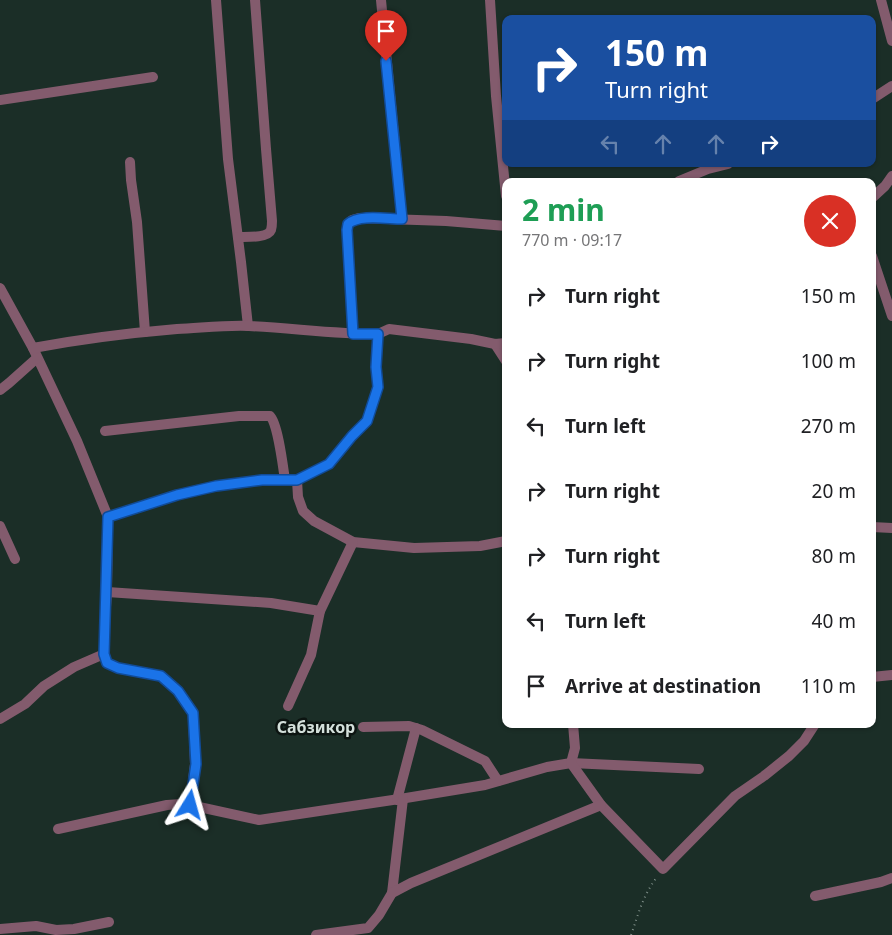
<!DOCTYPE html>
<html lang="en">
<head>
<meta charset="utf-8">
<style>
	:root { --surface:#fff; --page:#f2f2f2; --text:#202124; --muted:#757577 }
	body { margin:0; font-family:"Noto Sans",sans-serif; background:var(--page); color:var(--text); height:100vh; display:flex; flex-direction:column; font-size:19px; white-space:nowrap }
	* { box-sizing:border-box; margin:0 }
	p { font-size:16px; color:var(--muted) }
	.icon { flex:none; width:28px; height:28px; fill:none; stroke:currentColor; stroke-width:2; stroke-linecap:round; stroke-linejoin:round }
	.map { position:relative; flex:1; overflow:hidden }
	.details { position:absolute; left:502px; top:178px; width:374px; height:550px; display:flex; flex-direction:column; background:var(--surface); border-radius:10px; box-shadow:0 1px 4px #0004 }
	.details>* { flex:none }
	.top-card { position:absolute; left:502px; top:15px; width:374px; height:152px; border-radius:10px; box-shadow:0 1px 4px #0004; background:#1a4fa0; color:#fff; overflow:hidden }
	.pin { position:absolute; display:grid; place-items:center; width:42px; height:42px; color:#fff; margin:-51px -21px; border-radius:50% 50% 50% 0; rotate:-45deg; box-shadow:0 0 5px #0007 }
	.pin .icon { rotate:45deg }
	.me { position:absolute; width:55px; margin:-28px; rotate:8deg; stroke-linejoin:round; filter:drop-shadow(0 0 4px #0008) }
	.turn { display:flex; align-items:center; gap:18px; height:105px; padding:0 20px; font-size:22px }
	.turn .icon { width:65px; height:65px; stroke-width:2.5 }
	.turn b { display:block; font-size:35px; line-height:42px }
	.lanes { display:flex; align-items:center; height:48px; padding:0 20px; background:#0003; justify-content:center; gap:25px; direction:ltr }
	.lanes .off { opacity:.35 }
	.round { display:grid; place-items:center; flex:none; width:52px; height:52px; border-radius:26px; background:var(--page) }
	.overview { display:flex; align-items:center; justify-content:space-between; height:85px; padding:0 20px }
	h1 { font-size:30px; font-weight:700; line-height:38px; color:#1e9e55 }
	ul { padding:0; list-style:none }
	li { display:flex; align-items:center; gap:15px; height:65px; padding:0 20px }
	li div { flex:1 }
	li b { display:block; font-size:19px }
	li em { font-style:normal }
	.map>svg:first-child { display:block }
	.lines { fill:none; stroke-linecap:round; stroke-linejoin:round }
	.path { stroke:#7d8d87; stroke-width:2; stroke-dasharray:1 4; stroke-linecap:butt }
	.minor { stroke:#835b6d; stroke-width:10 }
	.route-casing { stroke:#114b97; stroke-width:12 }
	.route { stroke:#1a73e8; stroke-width:9 }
	.labels { text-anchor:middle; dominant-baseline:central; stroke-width:5; stroke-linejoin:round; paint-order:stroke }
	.quarter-label { font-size:16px; font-weight:bold; fill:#d4e0db; stroke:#0c1411 }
</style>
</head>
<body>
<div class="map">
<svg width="892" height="935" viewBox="0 0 892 935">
	<rect width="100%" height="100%" fill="#1b2e27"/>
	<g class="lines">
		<path class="path" d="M 631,935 C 639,913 642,897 657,877"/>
		<g class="minor">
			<polyline points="216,0 228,159 241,262 248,326"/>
			<polyline points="381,0 402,219"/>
			<polyline points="490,0 496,96 506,196"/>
			<polyline points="881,0 892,41"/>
			<polyline points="872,99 892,86"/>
			<polyline points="0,100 153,77"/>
			<polyline points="130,162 131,180 137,222 145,332"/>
			<polyline points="679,181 708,169 728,164"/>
			<polyline points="872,198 885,186 892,176"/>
			<path d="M 238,237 C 246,237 268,238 271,230 C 272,227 272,224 272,221 L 266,149 L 255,0"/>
			<polyline points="872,256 892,316"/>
			<polyline points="0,288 33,348 77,441 108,517 107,592 104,637 104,654 107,663 118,668 161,676 178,691 193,713 195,764 190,805 259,820 406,798 485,785 547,767 571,763 699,769"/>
			<polyline points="353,334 347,230 348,224 352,220 359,218 446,221 506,226"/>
			<polyline points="495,344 506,361"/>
			<path d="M 33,348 C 81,339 129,333 177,329 C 201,328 225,325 249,326 C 292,328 335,334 378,334"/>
			<polyline points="0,390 9,383 37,358"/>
			<path d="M 105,431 L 239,416 L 270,416 C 278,424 283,467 285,480"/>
			<polyline points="297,480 298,497 303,511 314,521 353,542 414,548 480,546 506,541"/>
			<polyline points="108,517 177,495 216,486 262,480 297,480 329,464 352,436 367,421 378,387 376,367 378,334 389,329 471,339 495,344 506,343"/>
			<polyline points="0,526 15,559"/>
			<polyline points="872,527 892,528"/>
			<polyline points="107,592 271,603 320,611 353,542"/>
			<polyline points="872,677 892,675"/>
			<polyline points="288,706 311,655 320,611"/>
			<polyline points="0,719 25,704 44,686 74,667 104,654"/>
			<polyline points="573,724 575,748 571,763 601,805 663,869 735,796 764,776 789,756 804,741 815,724"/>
			<polyline points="363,727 409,726 422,730 485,761 498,781"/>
			<polyline points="397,800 416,728"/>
			<polyline points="58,829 167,805 181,804 190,805"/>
			<polyline points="392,893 403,799"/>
			<polyline points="815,896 881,882 892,878"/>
			<polyline points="0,929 36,926 56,930 74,929 109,922"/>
			<polyline points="316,935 368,928 379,915 392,893 411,883 601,805"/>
		</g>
	</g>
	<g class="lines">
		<g class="route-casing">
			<path id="route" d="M 190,805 L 196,764 L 193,713 L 178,691 L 161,676 L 118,668 L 107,663 L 104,654 L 108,517 L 177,495 L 216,486 L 262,480 L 297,480 L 329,464 L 352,436 L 367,421 L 378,387 L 376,367 L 378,334 L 353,334 L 347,230 L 348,224 C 359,214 387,219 402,219 L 386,61"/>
		</g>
		<use href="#route" class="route"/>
	</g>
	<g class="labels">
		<g class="quarter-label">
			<text x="316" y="727">Сабзикор</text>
		</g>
	</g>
</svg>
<div class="pin" style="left:386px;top:61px;background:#d93025"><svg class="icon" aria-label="arrive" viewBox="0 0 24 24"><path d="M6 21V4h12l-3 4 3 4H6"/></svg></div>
<svg class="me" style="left:190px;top:805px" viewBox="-20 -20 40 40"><path d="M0-17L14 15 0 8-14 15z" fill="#1a73e8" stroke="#fff" stroke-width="4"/></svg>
<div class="top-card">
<div class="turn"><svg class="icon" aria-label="right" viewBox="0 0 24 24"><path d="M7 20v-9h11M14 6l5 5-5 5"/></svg><div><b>150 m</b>Turn right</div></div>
<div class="lanes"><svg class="icon off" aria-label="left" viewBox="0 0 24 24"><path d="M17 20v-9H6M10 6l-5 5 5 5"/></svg><svg class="icon off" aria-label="ahead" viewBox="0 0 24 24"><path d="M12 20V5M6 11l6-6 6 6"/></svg><svg class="icon off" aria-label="ahead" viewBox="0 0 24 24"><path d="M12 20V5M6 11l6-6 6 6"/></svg><svg class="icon" aria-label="right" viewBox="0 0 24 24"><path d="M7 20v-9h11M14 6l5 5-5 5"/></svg></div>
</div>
<section class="details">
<div class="overview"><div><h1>2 min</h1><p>770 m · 09:17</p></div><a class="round" style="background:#d93025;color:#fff"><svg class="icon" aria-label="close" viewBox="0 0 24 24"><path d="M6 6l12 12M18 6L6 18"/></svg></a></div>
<ul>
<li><svg class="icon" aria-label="right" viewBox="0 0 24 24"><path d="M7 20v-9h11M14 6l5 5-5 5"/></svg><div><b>Turn right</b></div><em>150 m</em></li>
<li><svg class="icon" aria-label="right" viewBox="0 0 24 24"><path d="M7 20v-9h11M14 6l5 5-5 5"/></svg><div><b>Turn right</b></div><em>100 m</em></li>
<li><svg class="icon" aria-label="left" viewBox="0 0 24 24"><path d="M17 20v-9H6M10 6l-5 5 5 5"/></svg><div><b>Turn left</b></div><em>270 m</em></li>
<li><svg class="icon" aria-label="right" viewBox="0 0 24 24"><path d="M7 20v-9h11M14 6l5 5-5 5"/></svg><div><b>Turn right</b></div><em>20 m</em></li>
<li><svg class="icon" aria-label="right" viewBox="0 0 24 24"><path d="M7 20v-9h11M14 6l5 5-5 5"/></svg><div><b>Turn right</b></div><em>80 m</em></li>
<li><svg class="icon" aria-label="left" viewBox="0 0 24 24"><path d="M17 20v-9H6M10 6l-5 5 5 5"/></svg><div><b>Turn left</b></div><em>40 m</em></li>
<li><svg class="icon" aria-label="arrive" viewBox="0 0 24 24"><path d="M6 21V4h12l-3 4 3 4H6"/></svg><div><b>Arrive at destination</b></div><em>110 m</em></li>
</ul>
</section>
</div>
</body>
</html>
